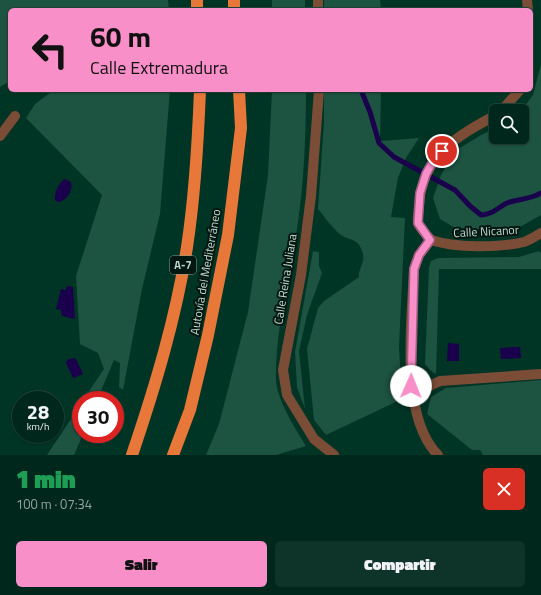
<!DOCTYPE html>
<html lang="es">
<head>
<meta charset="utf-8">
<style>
	:root { --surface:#00271b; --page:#0e3328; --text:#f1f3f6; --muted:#95a5a3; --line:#22443a; --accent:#f98fc9 }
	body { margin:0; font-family:"Titillium Web",sans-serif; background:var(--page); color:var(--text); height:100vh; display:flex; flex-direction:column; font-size:15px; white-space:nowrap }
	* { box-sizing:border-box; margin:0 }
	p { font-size:13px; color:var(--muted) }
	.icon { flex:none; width:22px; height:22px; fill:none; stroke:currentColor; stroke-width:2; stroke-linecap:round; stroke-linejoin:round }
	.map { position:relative; height:455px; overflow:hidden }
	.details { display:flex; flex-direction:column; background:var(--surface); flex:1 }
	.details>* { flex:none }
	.hud { position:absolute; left:8px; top:8px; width:525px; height:84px; border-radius:6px; box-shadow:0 1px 3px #0004,0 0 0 1px var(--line); background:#f98fc9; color:#111; overflow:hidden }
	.controls { position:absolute; left:489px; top:104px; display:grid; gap:8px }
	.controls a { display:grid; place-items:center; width:40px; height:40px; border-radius:6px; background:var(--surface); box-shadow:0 1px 3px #0004,0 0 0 1px var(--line); font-size:20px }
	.speed { position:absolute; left:12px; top:391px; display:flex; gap:8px; font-size:20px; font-weight:700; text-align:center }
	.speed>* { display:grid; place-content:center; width:52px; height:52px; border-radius:50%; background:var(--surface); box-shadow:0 1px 3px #0004,0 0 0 1px var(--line); line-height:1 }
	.speed small { font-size:10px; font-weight:400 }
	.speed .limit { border:6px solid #d22; background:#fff; color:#111 }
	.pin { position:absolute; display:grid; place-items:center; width:34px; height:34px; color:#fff; margin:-17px; border:2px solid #fff; border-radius:50%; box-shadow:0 1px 4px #0007 }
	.me { position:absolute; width:44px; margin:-22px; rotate:1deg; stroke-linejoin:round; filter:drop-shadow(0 0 3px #0008) }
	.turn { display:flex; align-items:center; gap:14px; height:84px; padding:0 16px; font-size:18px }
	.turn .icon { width:52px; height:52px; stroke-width:2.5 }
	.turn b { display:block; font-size:28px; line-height:34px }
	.round { display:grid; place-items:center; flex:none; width:42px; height:42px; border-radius:6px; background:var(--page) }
	.overview { display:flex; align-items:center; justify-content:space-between; height:68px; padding:0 16px }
	h1 { font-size:24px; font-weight:800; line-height:30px; color:#1e9e55 }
	.primary-button { display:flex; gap:8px; margin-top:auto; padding:8px 16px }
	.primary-button a { flex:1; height:46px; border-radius:6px; background:var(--accent); color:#111; font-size:16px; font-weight:800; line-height:46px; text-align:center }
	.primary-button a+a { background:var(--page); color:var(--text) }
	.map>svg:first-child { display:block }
	.green { fill:#1d5341 }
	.water { fill:#1a004c }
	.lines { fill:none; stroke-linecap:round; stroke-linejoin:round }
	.stream { stroke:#1a004c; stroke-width:5 }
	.street { stroke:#7b4d37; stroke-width:10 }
	.highway { stroke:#e7783a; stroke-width:12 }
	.route-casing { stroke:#a25d83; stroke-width:10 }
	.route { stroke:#f98fc9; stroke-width:7 }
	.labels { text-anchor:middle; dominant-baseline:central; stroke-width:4; stroke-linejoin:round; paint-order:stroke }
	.shield { fill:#041710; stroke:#889f95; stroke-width:1 }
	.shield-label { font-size:11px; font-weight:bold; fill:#c0d9ce }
	.street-label { font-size:12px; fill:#c0d9ce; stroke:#041710 }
</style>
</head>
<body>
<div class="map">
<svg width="541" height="455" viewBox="0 0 541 455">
	<rect width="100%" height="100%" fill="#003424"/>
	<g class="green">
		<polygon points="0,0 168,0 169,10 10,10 10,81 0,87"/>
		<rect x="272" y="0" width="33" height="10"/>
		<polygon points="324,0 380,0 381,10 324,10"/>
		<polygon points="541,64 541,215 513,231 455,228 440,219 433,198 441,175 455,151 481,135 496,128 496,137 522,137 521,111 533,95"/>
		<polygon points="54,90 170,90 160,214 142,289 123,390 119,387 120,363 114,360 97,400 83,400 104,369 98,353 80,344 76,276 102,195 26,118 35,104"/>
		<path d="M 272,90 L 306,90 C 306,137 304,183 297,229 C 290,279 275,329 276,380 C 277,400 295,428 306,446 L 276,455 L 206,455 L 219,424 L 248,312 L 268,175 Z"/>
		<path d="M 324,90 L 381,90 L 380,141 L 419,138 L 406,158 L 398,178 L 391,217 L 405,218 L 399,347 L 402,399 L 326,435 L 314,420 L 307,349 L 318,308 L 324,301 L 359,277 C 358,269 365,263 363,254 C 359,237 349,241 341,235 C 332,228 325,217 318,209 L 324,122 Z"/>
		<polygon points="313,251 319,252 319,266 322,273 307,315 299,351 305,409 297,387 295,352"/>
		<polygon points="539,251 541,253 541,269 439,269 436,374 431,371 425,364 429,267 431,261 438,258 519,257"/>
		<polygon points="541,380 541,455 483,455 480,450 472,450 427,414 431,397 446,388"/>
		<polygon points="81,404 81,434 83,434 74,455 47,455"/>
	</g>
	<g class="water">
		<path d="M 65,179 L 71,182 C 73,191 67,201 58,202 L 55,200 C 54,193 59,182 65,179 Z"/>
		<polygon points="67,286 73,287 75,319 62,316 61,310 56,309 61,289 66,290"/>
		<polygon points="448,343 459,344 459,361 447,361"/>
		<polygon points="520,347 521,358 501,359 500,348"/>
		<polygon points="73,358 76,359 83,374 73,378 66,363 67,360"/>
	</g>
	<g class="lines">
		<path class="stream" d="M 361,90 L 370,112 L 379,143 L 394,157 L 455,190 L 470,206 L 481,215 C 494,214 497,208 507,203 C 518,199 529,200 541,193"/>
		<g class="street">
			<polyline points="318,0 318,10"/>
			<polyline points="527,0 528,10"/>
			<polyline points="319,90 311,196 301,275 283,370 287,395 314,439 334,455"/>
			<polyline points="501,111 520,90"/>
			<polyline points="0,136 15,116"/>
			<path d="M 431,240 L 419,255 L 414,269 C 412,320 399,416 438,455"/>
			<path d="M 431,240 C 427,235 420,229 418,223 C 417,218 419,210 419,205 C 422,156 457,136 496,115"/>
			<path d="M 431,240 C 455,248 499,248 524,242 C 530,240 536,236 541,233"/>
			<polyline points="413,394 440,381 541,374"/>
		</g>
		<g class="highway">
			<polyline points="197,0 197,10"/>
			<polyline points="234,0 234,10"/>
			<path d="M 132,455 C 155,387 176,318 187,247 C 195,195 198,142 200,90"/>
			<polyline points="173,455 190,410 208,335 228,235 241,128 239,90"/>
		</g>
	</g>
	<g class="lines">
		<g class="route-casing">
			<polyline id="route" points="411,386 414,269 419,255 430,240 418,223 420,193 426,174 435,158 442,151"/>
		</g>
		<use href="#route" class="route"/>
	</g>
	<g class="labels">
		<rect class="shield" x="170" y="256" width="26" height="18" rx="3"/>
		<g class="shield-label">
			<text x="183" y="265">A-7</text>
		</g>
		<g class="street-label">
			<text transform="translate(486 231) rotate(-3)">Calle Nicanor</text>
			<text transform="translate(205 272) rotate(-80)">Autovía del Mediterráneo</text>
			<text transform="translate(285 279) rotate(-81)">Calle Reina Juliana</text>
		</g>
	</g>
</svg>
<div class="controls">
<a><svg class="icon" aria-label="search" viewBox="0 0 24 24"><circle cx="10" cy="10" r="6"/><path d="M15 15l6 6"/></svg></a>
</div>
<div class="speed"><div>28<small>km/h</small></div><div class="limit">30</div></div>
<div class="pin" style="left:442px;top:151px;background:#d93025"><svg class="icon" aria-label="arrive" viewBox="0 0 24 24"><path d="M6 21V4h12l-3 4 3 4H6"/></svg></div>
<svg class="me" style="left:411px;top:386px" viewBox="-20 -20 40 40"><circle r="19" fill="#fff"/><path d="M0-13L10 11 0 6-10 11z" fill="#f98fc9"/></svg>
<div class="hud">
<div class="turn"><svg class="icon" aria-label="left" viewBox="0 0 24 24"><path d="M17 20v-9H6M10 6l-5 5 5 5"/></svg><div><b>60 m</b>Calle Extremadura</div></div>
</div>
</div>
<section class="details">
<div class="overview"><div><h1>1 min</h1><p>100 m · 07:34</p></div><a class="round" style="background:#d93025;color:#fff"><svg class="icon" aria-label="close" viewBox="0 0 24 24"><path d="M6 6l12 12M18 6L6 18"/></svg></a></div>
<div class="primary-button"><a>Salir</a><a>Compartir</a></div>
</section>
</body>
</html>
